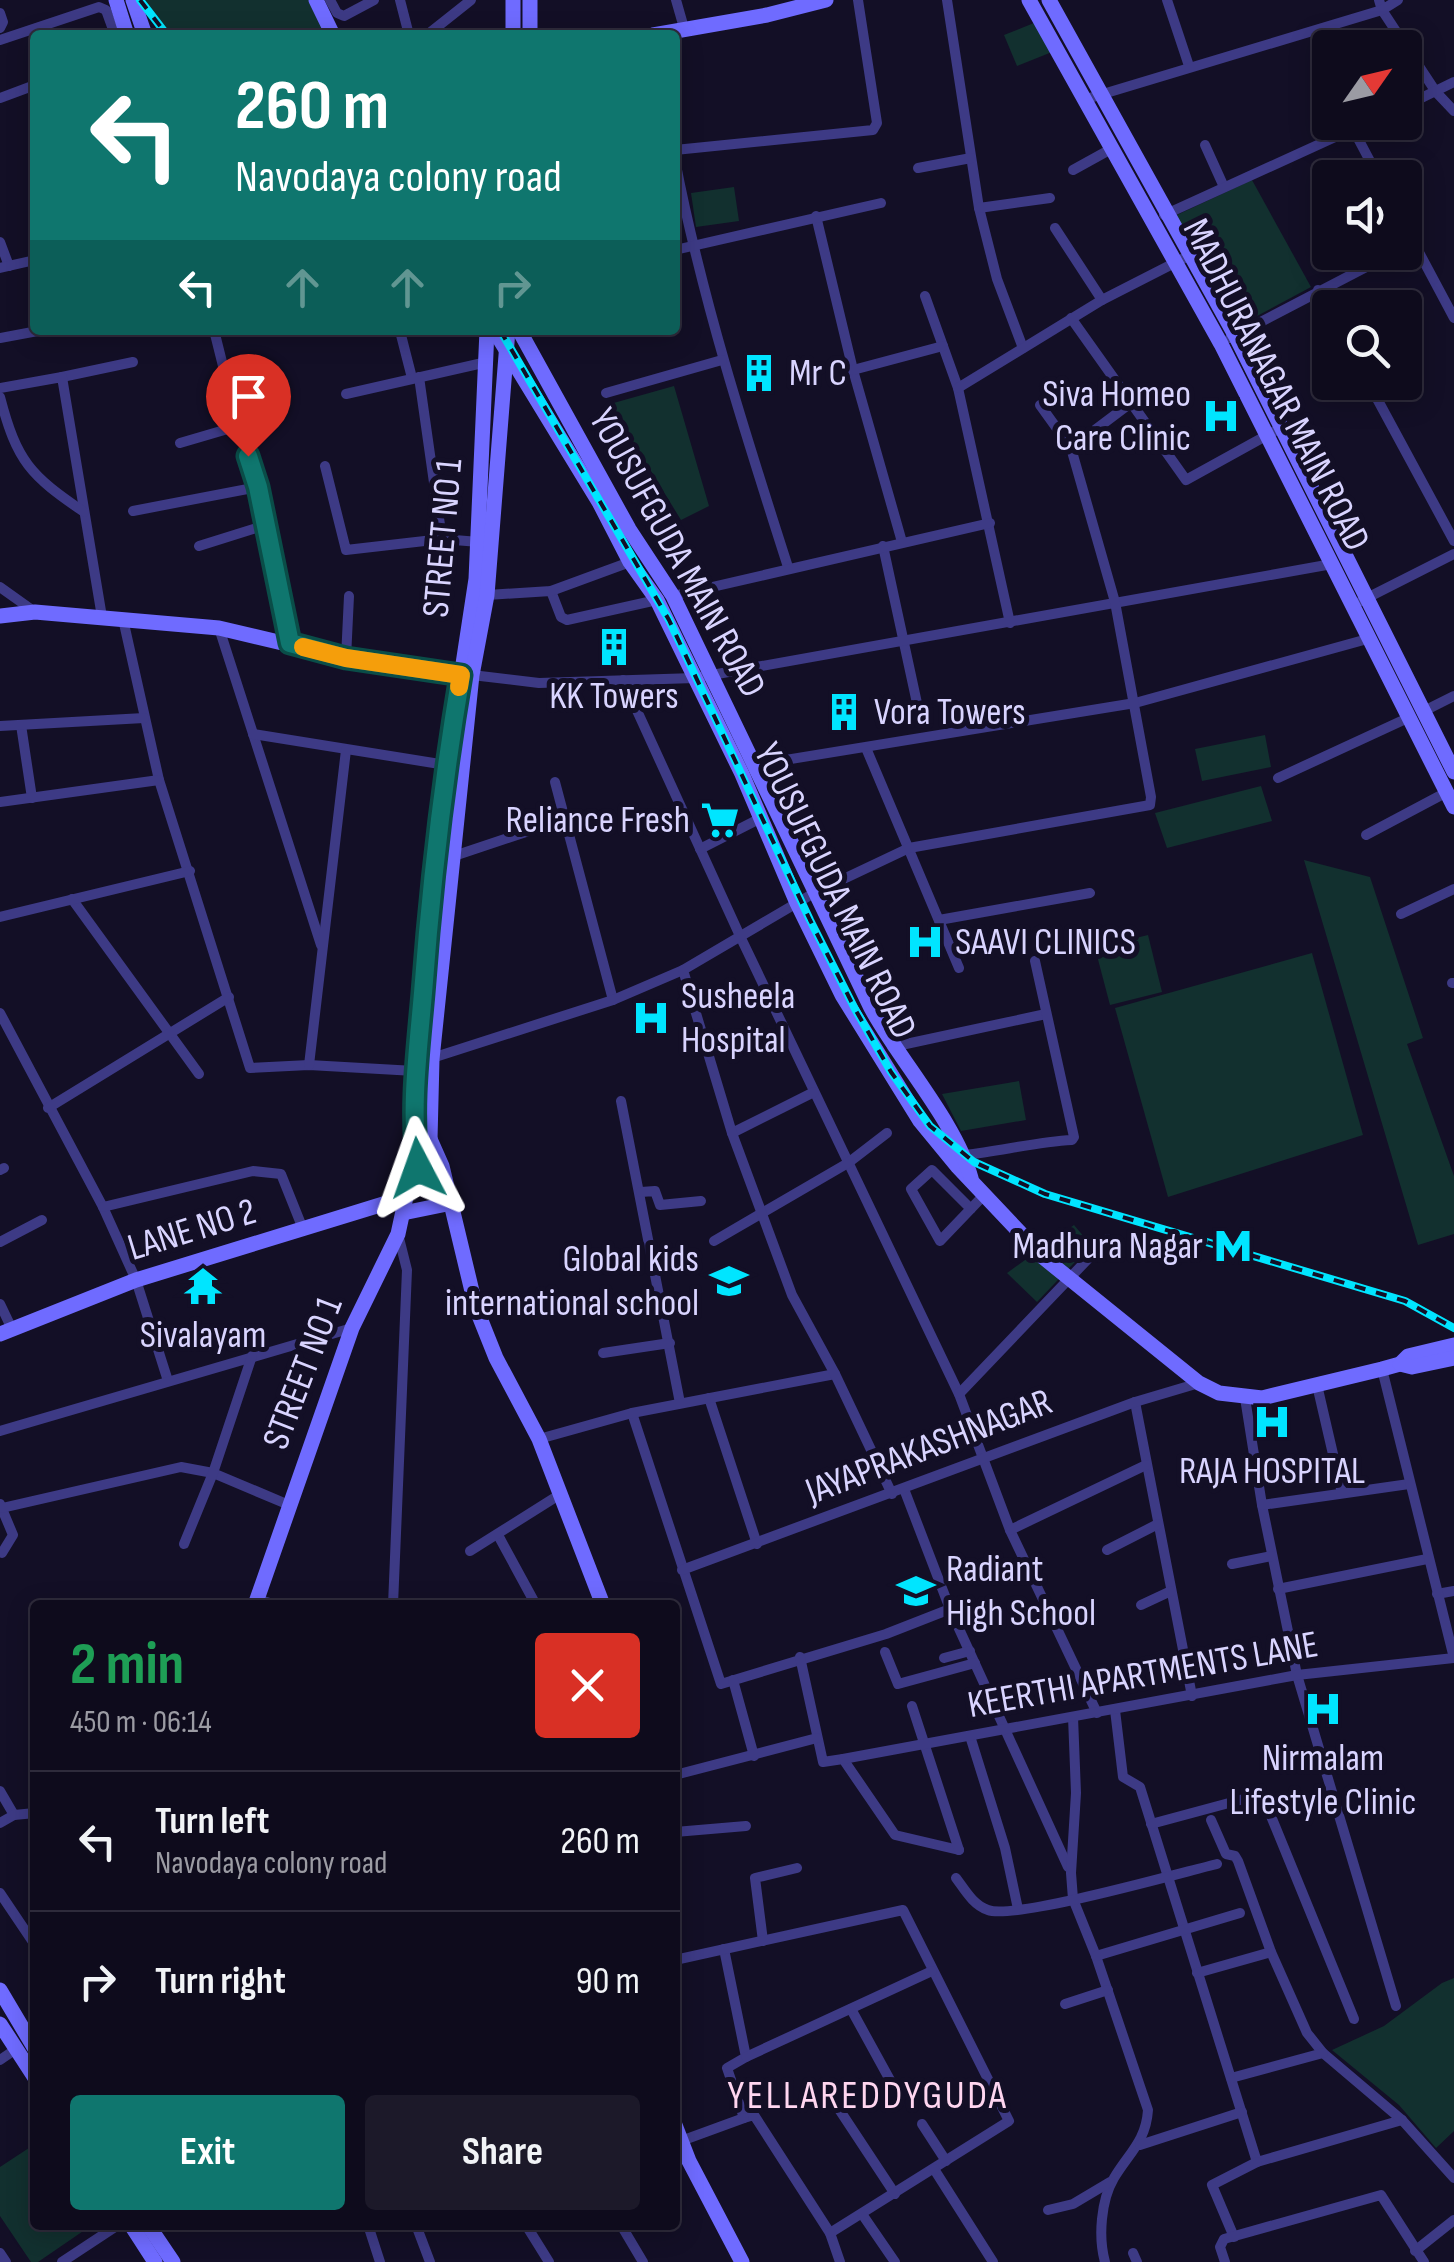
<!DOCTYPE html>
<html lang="en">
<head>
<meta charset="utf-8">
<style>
	:root { --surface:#0e0b1c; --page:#1c1929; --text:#f1f3f6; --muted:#9b9ba3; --line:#2e2b3b; --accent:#0f766e }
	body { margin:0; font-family:"Sofia Sans Condensed",sans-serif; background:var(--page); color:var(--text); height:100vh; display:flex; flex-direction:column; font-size:38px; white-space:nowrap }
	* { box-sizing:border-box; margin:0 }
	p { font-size:32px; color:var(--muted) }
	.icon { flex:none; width:55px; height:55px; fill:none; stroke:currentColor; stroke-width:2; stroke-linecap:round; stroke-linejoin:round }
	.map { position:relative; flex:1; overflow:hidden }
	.details { position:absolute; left:30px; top:1600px; width:650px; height:630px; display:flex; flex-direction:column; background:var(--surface); border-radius:10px; box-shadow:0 5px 25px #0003,0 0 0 2px var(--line) }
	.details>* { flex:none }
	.banner { position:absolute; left:30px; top:30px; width:650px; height:305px; border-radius:10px; box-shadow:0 5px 25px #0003,0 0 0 2px var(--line); background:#0f766e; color:#fff; overflow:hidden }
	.needle { width:65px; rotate:56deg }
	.buttons { position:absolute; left:1312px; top:30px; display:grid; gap:20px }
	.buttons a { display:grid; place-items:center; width:110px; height:110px; border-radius:10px; background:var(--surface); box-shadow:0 5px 25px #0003,0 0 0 2px var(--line); font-size:50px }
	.pin { position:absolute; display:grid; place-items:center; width:85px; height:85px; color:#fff; margin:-102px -42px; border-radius:50% 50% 50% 0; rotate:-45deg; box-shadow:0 0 10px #0007 }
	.pin .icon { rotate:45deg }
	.me { position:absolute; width:110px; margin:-55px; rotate:356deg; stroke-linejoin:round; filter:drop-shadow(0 0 8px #0008) }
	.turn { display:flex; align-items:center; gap:35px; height:210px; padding:0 40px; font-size:45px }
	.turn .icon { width:130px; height:130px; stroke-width:2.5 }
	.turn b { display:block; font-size:70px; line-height:85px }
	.lanes { display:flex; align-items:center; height:95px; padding:0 40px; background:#0003; justify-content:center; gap:50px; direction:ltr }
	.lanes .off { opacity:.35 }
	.round { display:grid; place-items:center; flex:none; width:105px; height:105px; border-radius:10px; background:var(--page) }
	.head { display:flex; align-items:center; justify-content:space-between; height:170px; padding:0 40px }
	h1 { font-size:60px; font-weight:700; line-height:75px; color:#1e9e55 }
	.cta { display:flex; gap:20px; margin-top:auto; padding:20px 40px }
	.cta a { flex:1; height:115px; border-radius:10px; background:var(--accent); color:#fff; font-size:40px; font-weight:700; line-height:115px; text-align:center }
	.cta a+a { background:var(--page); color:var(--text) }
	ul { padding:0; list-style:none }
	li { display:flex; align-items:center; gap:30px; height:140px; padding:0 40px; border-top:2px solid var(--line) }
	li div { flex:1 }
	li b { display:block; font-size:38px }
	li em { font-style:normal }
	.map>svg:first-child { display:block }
	.green { fill:#12302f }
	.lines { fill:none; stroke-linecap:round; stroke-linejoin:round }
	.street { stroke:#3d3a85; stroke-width:10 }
	.secondary { stroke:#6f6bff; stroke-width:15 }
	.rail-casing { stroke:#00e5ff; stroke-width:8 }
	.rail { stroke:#130f26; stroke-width:4; stroke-dasharray:11; stroke-linecap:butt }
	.route-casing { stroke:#0a4d48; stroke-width:25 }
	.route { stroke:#0f766e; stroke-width:18 }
	.slow { stroke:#f59e0b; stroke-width:18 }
	.labels { text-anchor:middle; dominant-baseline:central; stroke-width:10; stroke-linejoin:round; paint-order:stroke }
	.poi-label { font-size:38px; fill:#d9d4ff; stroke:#130f26; text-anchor:start }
	.street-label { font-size:38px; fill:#d9d4ff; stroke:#130f26 }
	.neighbourhood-label { font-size:40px; letter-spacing:2.5px; fill:#ffd6f0; stroke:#130f26 }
</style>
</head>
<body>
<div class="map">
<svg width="1454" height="2262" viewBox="0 0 1454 2262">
	<rect width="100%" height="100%" fill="#130f26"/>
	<g class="green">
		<polygon points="146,0 314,0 331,35 158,35"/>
		<polygon points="1039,21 1052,52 1017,66 1004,35"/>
		<polygon points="1252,180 1311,287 1227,332 1164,221"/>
		<polygon points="734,187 739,221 696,227 691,193"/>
		<polygon points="674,386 709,506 681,520 610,404"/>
		<polygon points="1265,735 1271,767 1202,781 1195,749"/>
		<polygon points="1261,786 1272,821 1167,848 1155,813"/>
		<polygon points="1304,860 1370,877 1423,1038 1407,1044 1454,1176 1454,1234 1418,1245"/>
		<polygon points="1148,935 1162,992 1110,1005 1095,948"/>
		<polygon points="1312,953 1363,1135 1168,1197 1115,1008"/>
		<polygon points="1019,1081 1026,1120 961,1131 942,1094"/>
		<polygon points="1074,1225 1091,1245 1037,1302 1007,1273"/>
		<polygon points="1454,1978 1454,2131 1436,2148 1399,2105 1332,2050 1384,2026 1442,1983"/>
		<polygon points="35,2144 35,2225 92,2225 38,2262 31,2262 0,2216 0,2167"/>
	</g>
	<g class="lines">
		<g class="street">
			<polyline points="330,0 337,13 344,16 374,0"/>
			<polyline points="400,0 409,35"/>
			<polyline points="676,0 684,28"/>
			<polyline points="947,0 979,208 997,279 1023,348"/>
			<polyline points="1167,0 1189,66"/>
			<polyline points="1379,0 1382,10 1436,92 1454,111"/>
			<polyline points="0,13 3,22 0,28"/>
			<polyline points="427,35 471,0"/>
			<polyline points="0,40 99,7 106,10 115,35"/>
			<polyline points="0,98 35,85"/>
			<polyline points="1083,100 1382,10 1398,0"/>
			<polyline points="1405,106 1454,82"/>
			<polyline points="1353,129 1379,178"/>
			<polyline points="1205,145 1224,187"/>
			<polyline points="675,150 873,130 877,123 858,0"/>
			<path d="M 675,160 C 702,299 745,433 788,567"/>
			<polyline points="918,168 971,158"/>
			<polyline points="1073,170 1111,149"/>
			<polyline points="979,208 1050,198"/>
			<polyline points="1164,215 1368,122"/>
			<polyline points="816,216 853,370 902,542"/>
			<polyline points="1405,226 1454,318"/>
			<polyline points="1055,228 1102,300"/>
			<polyline points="0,242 9,266"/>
			<polyline points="675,250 881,203"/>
			<polyline points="0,268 35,260"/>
			<polyline points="1318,290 1330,312"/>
			<polyline points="925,296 958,388 1010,623"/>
			<polyline points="1071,318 1186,480 1282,427"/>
			<polyline points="214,330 238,426 258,487 290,643"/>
			<polyline points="401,335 412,378"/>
			<polyline points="0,338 43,330"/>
			<polyline points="1230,338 1395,252"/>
			<polyline points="853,370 943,346"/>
			<polyline points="62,377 133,362"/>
			<polyline points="419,377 442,539"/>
			<polyline points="1368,382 1454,541"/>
			<polyline points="0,388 62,377 102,617"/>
			<polyline points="958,388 1102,300 1192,254"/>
			<polyline points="606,393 722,360"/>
			<polyline points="346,394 487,362"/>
			<path d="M 0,397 C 17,462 30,475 84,512"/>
			<polyline points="180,443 238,426"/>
			<polyline points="1071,448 1132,402"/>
			<polyline points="325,466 346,550 442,539 479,542"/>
			<polyline points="133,511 258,487"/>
			<polyline points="199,546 266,525"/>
			<polyline points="883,546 920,717"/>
			<polyline points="0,587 35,612"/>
			<polyline points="551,591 561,617 567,620 657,600"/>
			<polyline points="487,595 551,591 630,562"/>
			<polyline points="673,596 990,523"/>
			<polyline points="1361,601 1454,554"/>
			<polyline points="123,619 159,780 250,1068 309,1065 415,1071"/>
			<polyline points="219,628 321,945"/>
			<polyline points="346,658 349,596"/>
			<polyline points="472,675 539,683 695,678 1332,564"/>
			<polyline points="623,680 740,936 959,1394 1010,1530 1097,1713"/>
			<polyline points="1424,711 1454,696"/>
			<polyline points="21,725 32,798"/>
			<polyline points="0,726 144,718"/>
			<polyline points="253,734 446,765"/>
			<polyline points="866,748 959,968"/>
			<polyline points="754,765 1135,703 1371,638"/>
			<polyline points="1278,778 1410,717"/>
			<polyline points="555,782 613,1000"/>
			<polyline points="0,802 159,780"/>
			<polyline points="1366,835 1447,792"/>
			<polyline points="700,849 761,818"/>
			<polyline points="454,856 565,819"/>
			<polyline points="72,899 199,1074"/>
			<polyline points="1401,914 1454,889"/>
			<polyline points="0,917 190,871"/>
			<polyline points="939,920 1090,893"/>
			<polyline points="1452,983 1454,983"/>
			<polyline points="0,1013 103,1207 136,1280 168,1381"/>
			<polyline points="892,1047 1046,1014"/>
			<polyline points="429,1059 613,1000 683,970"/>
			<polyline points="309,1065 346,750"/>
			<polyline points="621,1101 680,1403"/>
			<polyline points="48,1108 229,997"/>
			<polyline points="732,1133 814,1092"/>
			<path d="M 965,1155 C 1001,1151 1036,1142 1072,1140 L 1074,1137 L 1035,961"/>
			<polyline points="0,1170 4,1168"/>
			<polyline points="641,1192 655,1191 660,1205 701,1201"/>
			<polyline points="103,1207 253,1171 281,1174 303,1229"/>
			<polyline points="971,1209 932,1170 911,1189 940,1241 985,1194"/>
			<polyline points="714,1241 848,1163 887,1133"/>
			<polyline points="0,1242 42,1220"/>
			<polyline points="0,1304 12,1329"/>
			<polyline points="603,1353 670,1343"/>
			<polyline points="1317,1385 1342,1493"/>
			<polyline points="959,1394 1107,1239"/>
			<polyline points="709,1398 757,1544"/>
			<polyline points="1245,1398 1262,1505 1297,1675 1396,2006"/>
			<polyline points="1135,1402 1192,1696"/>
			<polyline points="632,1413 721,1684 886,1634 950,1609"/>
			<polyline points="0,1431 352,1328"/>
			<polyline points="539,1439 632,1413 835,1374"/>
			<polyline points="904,1489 950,1609 1068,1867"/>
			<polyline points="892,1494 835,1374 792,1295 732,1133 683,970 814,893 909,848 1150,805 1151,797 1115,602 1071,448 1040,405"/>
			<polyline points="0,1504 13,1535 2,1553"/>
			<polyline points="1262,1505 1409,1484"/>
			<polyline points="2,1508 181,1467 213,1473 289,1505"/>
			<polyline points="1010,1530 1146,1465"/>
			<polyline points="498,1535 536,1605"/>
			<polyline points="184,1544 213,1473 252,1356"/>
			<polyline points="1107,1550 1158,1524"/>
			<polyline points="470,1551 559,1495"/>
			<polyline points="1232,1564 1272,1556"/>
			<polyline points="682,1570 1135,1402 1199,1383"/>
			<polyline points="1278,1589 1427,1559"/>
			<polyline points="1437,1594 1454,1591"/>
			<polyline points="257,1599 276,1605"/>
			<polyline points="393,1605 407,1270 398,1234"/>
			<polyline points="1141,1605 1171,1591"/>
			<polyline points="885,1652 898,1684 975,1663"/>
			<polyline points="800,1657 823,1762 843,1759 895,1835 959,1850"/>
			<polyline points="944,1658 970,1651"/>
			<polyline points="733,1680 754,1756"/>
			<polyline points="912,1706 959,1850"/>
			<polyline points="1115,1710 1123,1777 1140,1787 1257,2162 1402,2120"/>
			<path d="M 1073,1717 L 1076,1793 L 1071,1873 L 1073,1899 L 1096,1956 L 1148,2110 C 1146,2141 1129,2153 1114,2178 C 1101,2200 1098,2237 1105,2262"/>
			<polyline points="970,1736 1005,1848 1018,1909"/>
			<polyline points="843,1759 1297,1675 1454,1658 1382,1369"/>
			<polyline points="675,1775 817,1738"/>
			<polyline points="0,1791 14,1815"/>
			<polyline points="1211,1820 1226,1854 1235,1856 1238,1861 1271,1952 1307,2033 1323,2053 1402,2120 1454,2178"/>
			<polyline points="0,1823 14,1815 35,1813"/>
			<polyline points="1151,1824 1255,1796 1264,1799 1354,2019"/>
			<polyline points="675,1832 746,1826"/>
			<path d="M 956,1878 C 965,1890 973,1905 988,1910 C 1014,1920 1180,1873 1217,1864"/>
			<polyline points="0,1893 35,1945"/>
			<polyline points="763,1941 755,1878 797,1868"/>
			<polyline points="724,1949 746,2057 727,2068 744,2118 754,2115 830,2233 840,2262"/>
			<polyline points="1096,1956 1240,1913"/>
			<polyline points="675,1960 903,1910 1009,2121 830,2233"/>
			<polyline points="1197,1973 1271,1952"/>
			<polyline points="1065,2004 1108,1990"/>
			<polyline points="851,2009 890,2080"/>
			<polyline points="746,2057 932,1971"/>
			<polyline points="0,2060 16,2049"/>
			<polyline points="1231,2078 1323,2053"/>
			<polyline points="825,2088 895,2194"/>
			<polyline points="922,2124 946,2161"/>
			<polyline points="681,2141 744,2118"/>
			<polyline points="1140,2145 1242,2112"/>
			<polyline points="934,2169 993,2262"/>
			<polyline points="1048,2210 1073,2204 1110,2182"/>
			<polyline points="862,2214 895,2262"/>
			<polyline points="368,2225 380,2262"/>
			<polyline points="416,2225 430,2262"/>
			<polyline points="526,2225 549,2262"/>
			<polyline points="621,2225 643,2262"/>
			<polyline points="1234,2237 1212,2185 1257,2162"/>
			<polyline points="1415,2251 1454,2220"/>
			<polyline points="0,2253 6,2262"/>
			<polyline points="1133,2253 1137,2262"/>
			<polyline points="62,2262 118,2225"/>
			<polyline points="1225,2262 1220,2247 1224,2239 1381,2195 1424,2262"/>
		</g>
		<g class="secondary">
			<polyline points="116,0 127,35"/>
			<polyline points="133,0 145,35"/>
			<polyline points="316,0 333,35"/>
			<polyline points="1029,0 1221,344 1454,807"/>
			<polyline points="1049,0 1235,335 1454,772"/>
			<polyline points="513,35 513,0"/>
			<polyline points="530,35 530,0"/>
			<polyline points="653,35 767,15 826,0"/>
			<polyline points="494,330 599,502 630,562 657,600 742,774 797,903 842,995 920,1121 957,1166 1044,1258 1199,1383 1219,1393 1262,1398 1382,1369 1400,1364 1408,1356 1454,1345"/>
			<path d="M 519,330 L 629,529 L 673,596 L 871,1008 C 900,1061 956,1123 971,1178"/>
			<polyline points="0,616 35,612 219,628 346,658 461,675"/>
			<polyline points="430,1139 442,1166 476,1308 496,1358 539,1439 603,1605"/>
			<polyline points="417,1163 414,1137 415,1071 433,860 476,579 487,330"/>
			<polyline points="403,1213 452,1203"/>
			<polyline points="0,1334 136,1280 406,1197"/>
			<polyline points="1400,1364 1412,1367 1454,1358"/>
			<polyline points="255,1605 352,1328 398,1234 406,1197 430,1139 432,1059 472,675 487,595 508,330"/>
			<polyline points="0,1990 35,2049"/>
			<polyline points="0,2024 35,2078"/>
			<polyline points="675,2125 689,2161 742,2262"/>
			<polyline points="131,2225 155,2262"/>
			<polyline points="148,2225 173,2262"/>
		</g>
		<g class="rail-casing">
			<g id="rail">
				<polyline points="140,0 167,35"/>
				<polyline points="500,330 669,620 810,920 855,1009 891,1072 930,1126 974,1162 1045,1194 1405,1301 1454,1328"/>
			</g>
		</g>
		<use href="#rail" class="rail"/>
	</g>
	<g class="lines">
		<g class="route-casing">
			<path id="route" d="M 248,456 L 258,487 L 290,643 L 346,658 L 461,675 C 443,781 431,886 423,993 C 418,1051 410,1109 418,1168"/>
		</g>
		<use href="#route" class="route"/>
		<polyline class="slow" points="303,647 346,658 461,675 459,687"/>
	</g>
	<defs>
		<g id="building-bare" transform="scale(3)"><path d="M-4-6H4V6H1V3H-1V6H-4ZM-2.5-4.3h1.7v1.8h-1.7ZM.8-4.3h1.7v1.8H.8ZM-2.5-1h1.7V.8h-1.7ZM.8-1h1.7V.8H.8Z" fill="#00e5ff" stroke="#130f26" stroke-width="2.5" paint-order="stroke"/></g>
		<g id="hospital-bare" transform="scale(3)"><path d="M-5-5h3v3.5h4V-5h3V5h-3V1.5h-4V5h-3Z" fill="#00e5ff" stroke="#130f26" stroke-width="2.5" paint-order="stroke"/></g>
		<g id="supermarket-bare" transform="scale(3)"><path d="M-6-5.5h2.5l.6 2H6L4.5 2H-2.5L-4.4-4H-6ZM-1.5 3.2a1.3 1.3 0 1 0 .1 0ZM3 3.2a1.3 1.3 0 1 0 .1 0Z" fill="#00e5ff" stroke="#130f26" stroke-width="2.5" paint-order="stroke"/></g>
		<g id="metro-bare" transform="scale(3)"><path d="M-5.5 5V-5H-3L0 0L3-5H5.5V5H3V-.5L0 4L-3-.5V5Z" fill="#00e5ff" stroke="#130f26" stroke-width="2.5" paint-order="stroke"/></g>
		<g id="university-bare" transform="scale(3)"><path d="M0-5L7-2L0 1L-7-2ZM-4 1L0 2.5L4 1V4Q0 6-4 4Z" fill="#00e5ff" stroke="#130f26" stroke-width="2.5" paint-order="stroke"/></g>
		<g id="temple-bare" transform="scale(3)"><path d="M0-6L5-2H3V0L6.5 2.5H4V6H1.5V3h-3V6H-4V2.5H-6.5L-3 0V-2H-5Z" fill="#00e5ff" stroke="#130f26" stroke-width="2.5" paint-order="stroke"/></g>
	</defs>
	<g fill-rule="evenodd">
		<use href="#building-bare" x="759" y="373"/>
		<use href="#hospital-bare" x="1221" y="416"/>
		<use href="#building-bare" x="614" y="647"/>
		<use href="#building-bare" x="844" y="712"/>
		<use href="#supermarket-bare" x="720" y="820"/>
		<use href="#hospital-bare" x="925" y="942"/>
		<use href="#hospital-bare" x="651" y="1018"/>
		<use href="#metro-bare" x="1233" y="1246"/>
		<use href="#university-bare" x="729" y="1281"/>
		<use href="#temple-bare" x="203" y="1286"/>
		<use href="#hospital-bare" x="1272" y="1422"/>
		<use href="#university-bare" x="916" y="1591"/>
		<use href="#hospital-bare" x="1323" y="1709"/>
	</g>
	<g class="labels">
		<g class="poi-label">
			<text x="789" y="373">Mr C</text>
			<text x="1191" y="394" text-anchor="end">Siva Homeo<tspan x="1191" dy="44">Care Clinic</tspan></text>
			<text x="614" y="696" text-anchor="middle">KK Towers</text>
			<text x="874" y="712">Vora Towers</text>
			<text x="690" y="820" text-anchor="end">Reliance Fresh</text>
			<text x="955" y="942">SAAVI CLINICS</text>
			<text x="681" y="996">Susheela<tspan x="681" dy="44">Hospital</tspan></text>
			<text x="1203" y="1246" text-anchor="end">Madhura Nagar</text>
			<text x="699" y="1259" text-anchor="end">Global kids<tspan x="699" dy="44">international school</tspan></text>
			<text x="203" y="1335" text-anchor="middle">Sivalayam</text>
			<text x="1272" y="1471" text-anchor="middle">RAJA HOSPITAL</text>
			<text x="946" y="1569">Radiant<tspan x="946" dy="44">High School</tspan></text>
			<text x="1323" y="1758" text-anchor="middle">Nirmalam<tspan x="1323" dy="44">Lifestyle Clinic</tspan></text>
		</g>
		<g class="street-label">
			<text transform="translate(1276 385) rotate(63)">MADHURANAGAR MAIN ROAD</text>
			<text transform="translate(443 538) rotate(-85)">STREET NO 1</text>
			<text transform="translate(677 553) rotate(61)">YOUSUFGUDA MAIN ROAD</text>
			<text transform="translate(835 891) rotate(64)">YOUSUFGUDA MAIN ROAD</text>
			<text transform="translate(192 1230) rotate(-17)">LANE NO 2</text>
			<text transform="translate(303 1373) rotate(-69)">STREET NO 1</text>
			<text transform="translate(929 1447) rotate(-21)">JAYAPRAKASHNAGAR</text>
			<text transform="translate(1143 1675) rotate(-10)">KEERTHI APARTMENTS LANE</text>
		</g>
		<g class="neighbourhood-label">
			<text x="868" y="2096">YELLAREDDYGUDA</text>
		</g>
	</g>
</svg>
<div class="buttons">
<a><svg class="needle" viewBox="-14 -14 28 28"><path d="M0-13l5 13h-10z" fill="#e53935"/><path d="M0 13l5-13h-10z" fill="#9b9ba3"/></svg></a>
<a><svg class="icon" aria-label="sound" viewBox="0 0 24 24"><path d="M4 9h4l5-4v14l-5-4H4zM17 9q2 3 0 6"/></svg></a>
<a><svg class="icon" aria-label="search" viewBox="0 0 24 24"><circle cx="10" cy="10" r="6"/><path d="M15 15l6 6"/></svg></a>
</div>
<div class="pin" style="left:248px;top:456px;background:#d93025"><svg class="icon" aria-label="arrive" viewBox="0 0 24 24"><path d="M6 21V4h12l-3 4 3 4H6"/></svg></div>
<svg class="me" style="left:418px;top:1168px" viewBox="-20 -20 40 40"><path d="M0-17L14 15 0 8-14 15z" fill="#0f766e" stroke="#fff" stroke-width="4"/></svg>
<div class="banner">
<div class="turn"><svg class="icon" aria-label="left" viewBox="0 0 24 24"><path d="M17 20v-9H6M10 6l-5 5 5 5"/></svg><div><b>260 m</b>Navodaya colony road</div></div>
<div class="lanes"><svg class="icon" aria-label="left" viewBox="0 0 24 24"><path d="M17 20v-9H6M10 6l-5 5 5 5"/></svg><svg class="icon off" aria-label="ahead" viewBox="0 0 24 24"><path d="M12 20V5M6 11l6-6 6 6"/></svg><svg class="icon off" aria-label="ahead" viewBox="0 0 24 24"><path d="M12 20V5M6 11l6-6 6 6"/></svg><svg class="icon off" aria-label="right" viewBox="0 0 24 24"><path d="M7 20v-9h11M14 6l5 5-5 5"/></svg></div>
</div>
<section class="details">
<div class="head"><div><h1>2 min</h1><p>450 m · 06:14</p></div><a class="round" style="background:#d93025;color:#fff"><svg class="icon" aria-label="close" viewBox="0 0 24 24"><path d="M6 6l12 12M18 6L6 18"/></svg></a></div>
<ul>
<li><svg class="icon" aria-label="left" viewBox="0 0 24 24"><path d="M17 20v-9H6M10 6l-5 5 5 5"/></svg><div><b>Turn left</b><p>Navodaya colony road</p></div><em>260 m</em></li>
<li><svg class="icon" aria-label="right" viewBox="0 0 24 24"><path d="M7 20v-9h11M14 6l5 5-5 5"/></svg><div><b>Turn right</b></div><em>90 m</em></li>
</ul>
<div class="cta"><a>Exit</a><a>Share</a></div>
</section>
</div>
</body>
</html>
